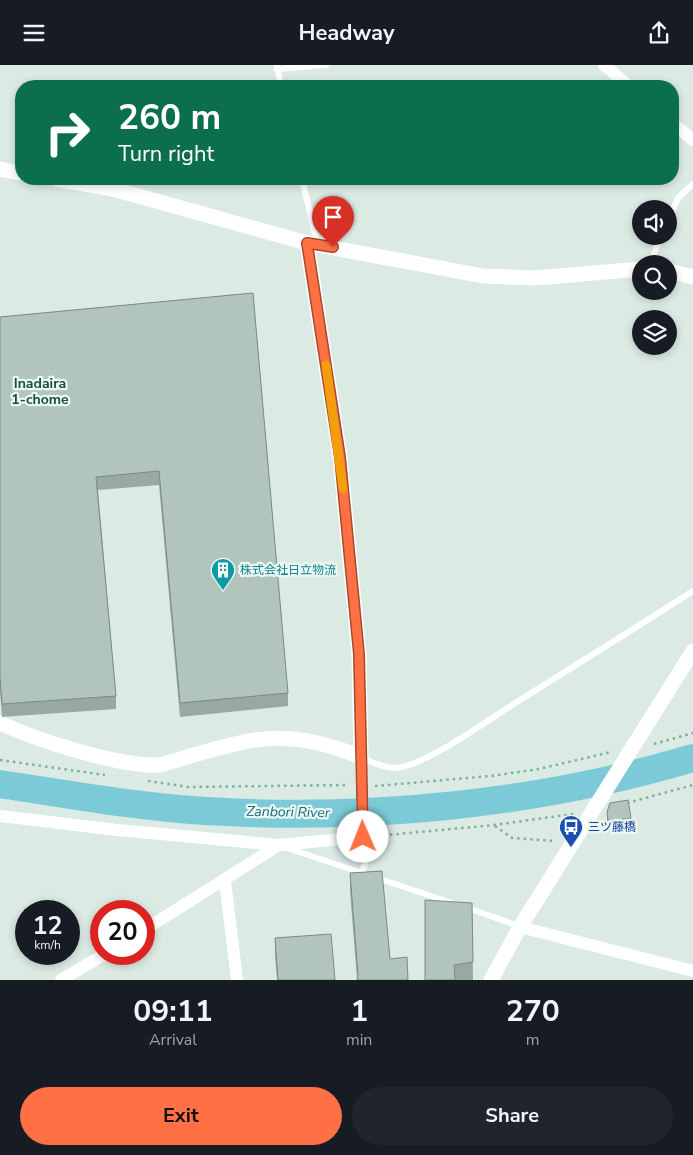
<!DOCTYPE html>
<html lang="en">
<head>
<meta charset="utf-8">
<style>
	:root { --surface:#171b24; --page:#20242c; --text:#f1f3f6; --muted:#9ea1a6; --accent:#ff7045 }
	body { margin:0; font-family:"Nunito Sans","Noto Sans JP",sans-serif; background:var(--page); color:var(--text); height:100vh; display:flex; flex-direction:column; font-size:19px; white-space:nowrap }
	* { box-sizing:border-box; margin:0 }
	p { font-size:16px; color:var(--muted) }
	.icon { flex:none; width:28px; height:28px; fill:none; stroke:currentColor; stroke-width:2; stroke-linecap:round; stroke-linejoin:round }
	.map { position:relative; height:915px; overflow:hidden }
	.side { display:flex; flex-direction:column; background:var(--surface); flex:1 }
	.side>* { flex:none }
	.hud { position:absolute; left:15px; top:15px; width:664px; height:105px; border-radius:20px; box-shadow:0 2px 8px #0003; background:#0b6e4f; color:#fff; overflow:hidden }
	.tools { position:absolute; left:632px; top:135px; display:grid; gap:10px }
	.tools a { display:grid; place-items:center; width:45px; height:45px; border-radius:50%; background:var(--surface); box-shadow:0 2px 8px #0003; font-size:25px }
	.speed { position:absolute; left:15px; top:835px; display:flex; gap:10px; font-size:25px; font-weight:700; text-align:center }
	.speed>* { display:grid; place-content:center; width:65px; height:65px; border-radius:50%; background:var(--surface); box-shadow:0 2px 8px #0003; line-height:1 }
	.speed small { font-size:12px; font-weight:400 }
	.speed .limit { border:8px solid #d22; background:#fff; color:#111 }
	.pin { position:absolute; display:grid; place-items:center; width:42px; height:42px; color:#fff; margin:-51px -21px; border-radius:50% 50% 50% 0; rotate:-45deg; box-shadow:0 0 5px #0007 }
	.pin .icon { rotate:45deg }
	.me { position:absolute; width:55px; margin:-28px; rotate:359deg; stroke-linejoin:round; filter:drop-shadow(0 0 4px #0008) }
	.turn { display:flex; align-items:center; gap:18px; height:105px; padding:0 20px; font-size:22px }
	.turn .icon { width:65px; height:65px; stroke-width:2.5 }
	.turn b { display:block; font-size:35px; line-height:42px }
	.eta { display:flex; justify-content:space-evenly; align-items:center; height:85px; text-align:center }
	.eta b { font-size:30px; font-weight:700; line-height:35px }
	.cta { display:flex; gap:10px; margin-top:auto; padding:10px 20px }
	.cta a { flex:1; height:58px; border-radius:30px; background:var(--accent); color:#111; font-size:20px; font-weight:700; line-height:58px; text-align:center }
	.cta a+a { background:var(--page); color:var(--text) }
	header { display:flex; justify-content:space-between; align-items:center; height:65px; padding:0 20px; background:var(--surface); font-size:22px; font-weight:700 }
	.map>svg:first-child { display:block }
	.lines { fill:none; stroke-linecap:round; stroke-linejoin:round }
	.river { stroke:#7ccad7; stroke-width:28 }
	.path { stroke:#79b29f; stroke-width:2.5; stroke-dasharray:2.5 4; stroke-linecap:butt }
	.service { stroke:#fff; stroke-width:6 }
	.minor { stroke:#fff; stroke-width:12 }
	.tertiary { stroke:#fff; stroke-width:15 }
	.wall { fill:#98a9a3 }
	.building { fill:#b1c5bd; stroke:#7c8a84 }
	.route-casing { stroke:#a6492d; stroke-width:12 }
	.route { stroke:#ff7045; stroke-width:9 }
	.slow { stroke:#f59e0b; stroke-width:9 }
	.labels { text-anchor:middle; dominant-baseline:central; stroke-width:4.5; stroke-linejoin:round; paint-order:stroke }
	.culture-label { font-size:12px; fill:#0d838f; stroke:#ecf7f2; text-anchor:start }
	.transit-label { font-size:12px; fill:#164399; stroke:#ecf7f2; text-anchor:start }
	.neighbourhood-label { font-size:14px; font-weight:bold; fill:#174f40; stroke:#ecf7f2 }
	.water-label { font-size:14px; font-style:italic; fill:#116c7c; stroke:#ecf7f2 }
</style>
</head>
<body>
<header><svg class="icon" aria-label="menu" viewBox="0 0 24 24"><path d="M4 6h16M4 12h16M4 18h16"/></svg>Headway<svg class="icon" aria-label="share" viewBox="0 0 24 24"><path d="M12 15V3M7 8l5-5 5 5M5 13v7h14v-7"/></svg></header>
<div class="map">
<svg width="693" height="915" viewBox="0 0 693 915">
	<rect width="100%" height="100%" fill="#dceae4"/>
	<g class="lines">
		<path class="river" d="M 0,719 C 68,729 137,742 206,746 C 366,756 540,739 693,693"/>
		<g class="path">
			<polyline points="654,679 693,668"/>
			<polyline points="0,695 105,710"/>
			<polyline points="148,716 189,722 349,720"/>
			<polyline points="375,721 491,711 539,704 611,687"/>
			<polyline points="627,738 693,720"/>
			<polyline points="495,761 512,773 555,776"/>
			<polyline points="377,771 494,760 573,749"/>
		</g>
		<g class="service">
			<polyline points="277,1 281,21"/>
			<polyline points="277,4 326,0"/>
			<polyline points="302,114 317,178"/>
			<polyline points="669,154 678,133 693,119"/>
			<polyline points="650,199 661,171"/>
			<path d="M 362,692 C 374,699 392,706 406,701 C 438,691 480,661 509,642 C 570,604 632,565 693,526"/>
			<polyline points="287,783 455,839"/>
			<polyline points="362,807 365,799 363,771"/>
			<polyline points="465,842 519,861"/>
		</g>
		<g class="minor">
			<polyline points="604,0 629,21"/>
			<polyline points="672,58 693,75"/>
			<polyline points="361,692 363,764"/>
			<polyline points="0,751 117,765 279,780 363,772"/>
			<polyline points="225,816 237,915"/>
			<polyline points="520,862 693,906"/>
			<polyline points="144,865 279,780"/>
			<polyline points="61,915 105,889"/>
		</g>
		<g class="tertiary">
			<polyline points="0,104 21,108"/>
			<polyline points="56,114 113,124 307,178 483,211 535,213 641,204"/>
			<polyline points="669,206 693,212"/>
			<path d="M 0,658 C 36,675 120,702 160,700 C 192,691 223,680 256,675 C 290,669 329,679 361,692 L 359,589 L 340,392 L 307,178"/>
			<polyline points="491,915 520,862 693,586"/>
		</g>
	</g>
	<g class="wall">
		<polygon points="253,228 288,628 288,641 180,652 159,420 98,425 116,631 116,644 2,652 0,626 0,252"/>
		<polygon points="607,747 631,753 631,762 608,765 607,756"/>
		<polygon points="382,806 357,914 350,826 350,808"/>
		<polygon points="472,838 473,915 425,915"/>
		<polygon points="275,873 335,915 277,915 275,891"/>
	</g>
	<g class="building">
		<polygon points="253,228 288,628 180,638 159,406 96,412 116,631 2,639 0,612 0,252"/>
		<polygon points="628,735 631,753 608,756 607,747 610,738"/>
		<polygon points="382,806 390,894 407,892 408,915 357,915 358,910 350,808"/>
		<polygon points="425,835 472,838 473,897 454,900 455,915 425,915"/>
		<polygon points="331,869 335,915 278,915 275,873"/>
	</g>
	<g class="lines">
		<g class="route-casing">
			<polyline id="route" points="333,182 307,178 340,392 359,589 363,772"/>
		</g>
		<use href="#route" class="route"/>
		<polyline class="slow" points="326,300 343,424"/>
	</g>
	<defs>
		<g id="building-pin" transform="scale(1.25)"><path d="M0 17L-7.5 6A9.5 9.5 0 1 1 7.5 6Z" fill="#0f9aa8" stroke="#ecf7f2"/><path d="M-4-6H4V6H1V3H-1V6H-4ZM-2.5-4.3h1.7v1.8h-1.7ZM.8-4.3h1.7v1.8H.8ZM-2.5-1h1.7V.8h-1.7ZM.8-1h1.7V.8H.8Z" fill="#fff"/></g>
		<g id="bus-pin" transform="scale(1.25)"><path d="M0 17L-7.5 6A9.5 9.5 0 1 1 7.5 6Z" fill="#1a4fb4" stroke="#ecf7f2"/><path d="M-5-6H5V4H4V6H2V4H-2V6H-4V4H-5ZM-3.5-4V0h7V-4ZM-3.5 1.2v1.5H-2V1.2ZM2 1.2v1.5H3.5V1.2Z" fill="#fff"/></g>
	</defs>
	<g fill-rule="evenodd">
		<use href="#building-pin" x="223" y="505"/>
		<use href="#bus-pin" x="571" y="762"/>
	</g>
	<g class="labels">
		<g class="culture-label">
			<text x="240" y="505">株式会社日立物流</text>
		</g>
		<g class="transit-label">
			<text x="588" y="762">三ツ藤橋</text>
		</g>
		<g class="neighbourhood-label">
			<text x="40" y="318">Inadaira<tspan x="40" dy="16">1-chome</tspan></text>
		</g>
		<g class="water-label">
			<text transform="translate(288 747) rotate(1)">Zanbori River</text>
		</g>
	</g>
</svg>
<div class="tools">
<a><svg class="icon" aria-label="sound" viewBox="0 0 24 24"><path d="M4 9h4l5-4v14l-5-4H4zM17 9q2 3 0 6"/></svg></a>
<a><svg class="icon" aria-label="search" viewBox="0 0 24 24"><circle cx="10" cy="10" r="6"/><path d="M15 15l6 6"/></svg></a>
<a><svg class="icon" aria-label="layers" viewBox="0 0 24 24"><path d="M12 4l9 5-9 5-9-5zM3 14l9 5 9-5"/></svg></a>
</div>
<div class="speed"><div>12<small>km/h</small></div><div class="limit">20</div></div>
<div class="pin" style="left:333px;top:182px;background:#d93025"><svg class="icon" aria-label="arrive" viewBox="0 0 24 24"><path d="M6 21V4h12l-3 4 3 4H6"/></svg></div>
<svg class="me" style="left:363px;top:772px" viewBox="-20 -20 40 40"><circle r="19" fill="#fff"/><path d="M0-13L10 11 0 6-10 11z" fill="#ff7045"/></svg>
<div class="hud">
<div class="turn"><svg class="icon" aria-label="right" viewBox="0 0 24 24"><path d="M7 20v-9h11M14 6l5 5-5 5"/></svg><div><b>260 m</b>Turn right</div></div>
</div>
</div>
<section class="side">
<div class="eta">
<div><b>09:11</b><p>Arrival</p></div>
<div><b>1</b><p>min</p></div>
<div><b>270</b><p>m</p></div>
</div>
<div class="cta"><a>Exit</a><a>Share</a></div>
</section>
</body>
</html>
